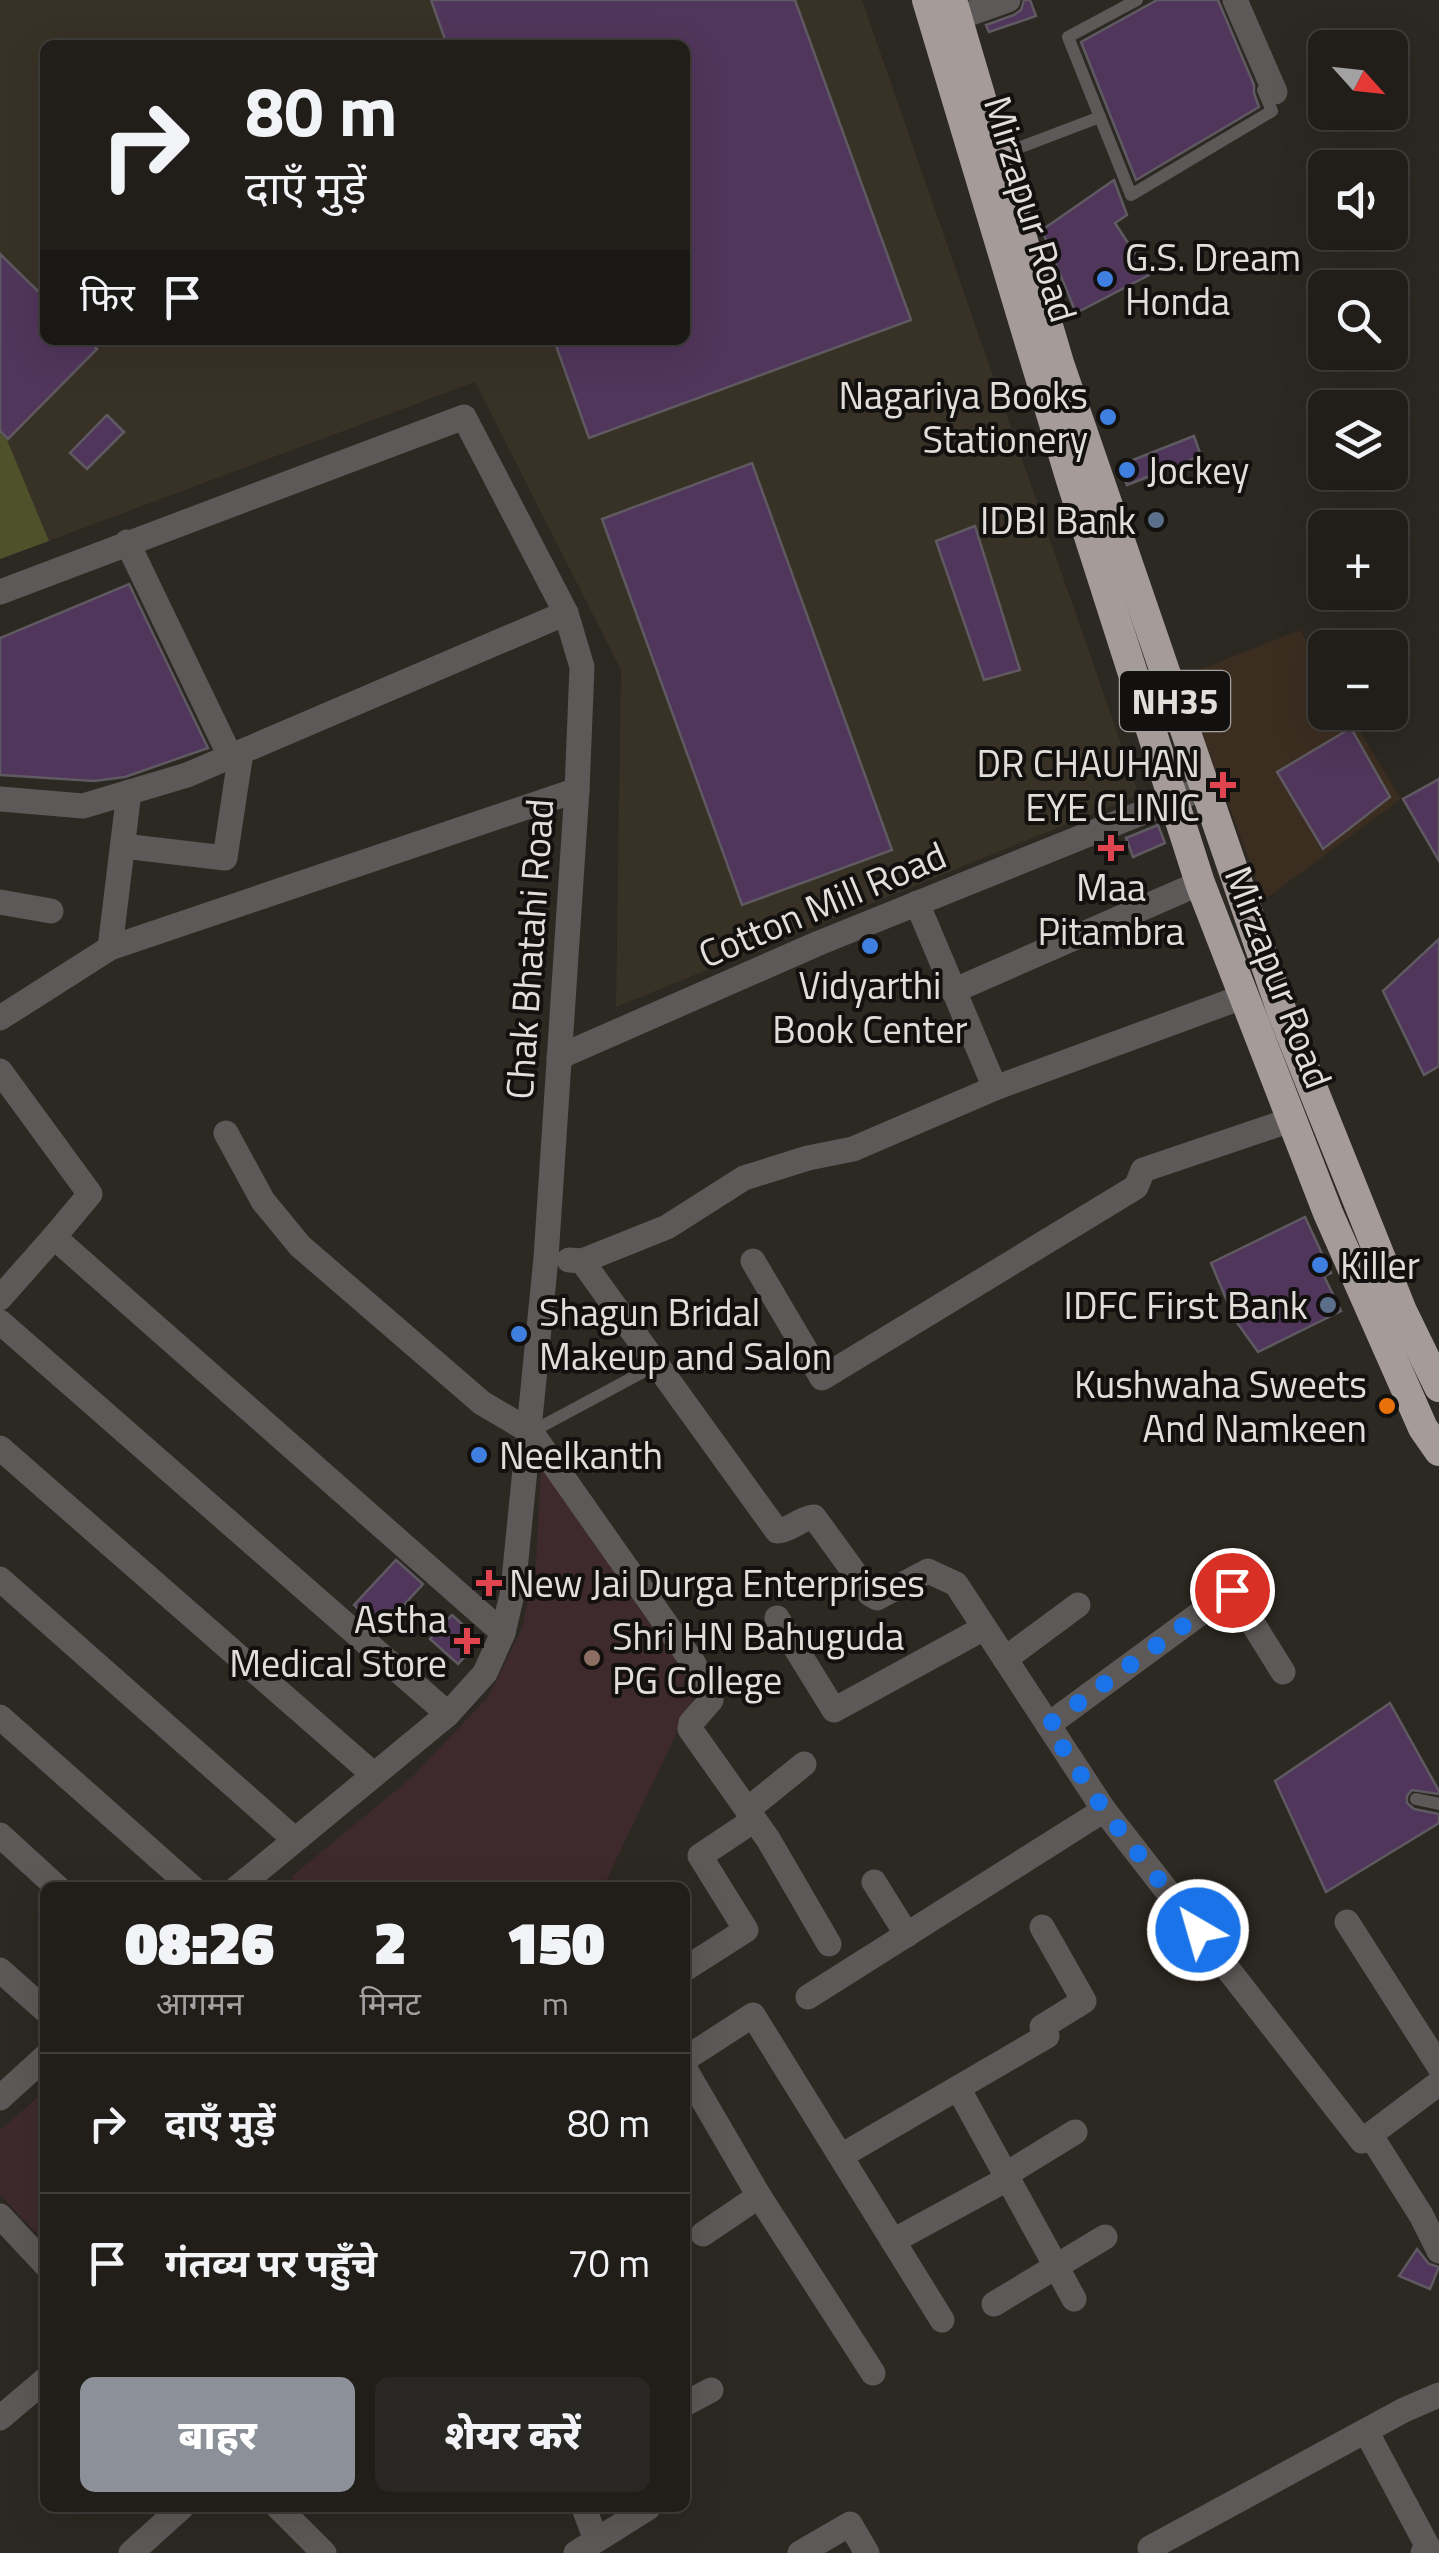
<!DOCTYPE html>
<html lang="hi">
<head>
<meta charset="utf-8">
<style>
	:root { --surface:#211e1a; --page:#292723; --text:#f1f3f6; --muted:#a2a2a2; --line:#3e3c39; --accent:#8c9099 }
	body { margin:0; font-family:"Titillium Web","Noto Sans Devanagari",sans-serif; background:var(--page); color:var(--text); height:100vh; display:flex; flex-direction:column; font-size:38px; white-space:nowrap }
	* { box-sizing:border-box; margin:0 }
	p { font-size:32px; color:var(--muted) }
	.icon { flex:none; width:55px; height:55px; fill:none; stroke:currentColor; stroke-width:2; stroke-linecap:round; stroke-linejoin:round }
	.map { position:relative; flex:1; overflow:hidden }
	.drawer { position:absolute; left:40px; top:1882px; width:650px; height:630px; display:flex; flex-direction:column; background:var(--surface); border-radius:15px; box-shadow:0 10px 40px #0002,0 0 0 2px var(--line) }
	.drawer>* { flex:none }
	.top-card { position:absolute; left:40px; top:40px; width:650px; height:305px; border-radius:15px; box-shadow:0 10px 40px #0002,0 0 0 2px var(--line); background:#211e1a; color:var(--text); overflow:hidden }
	.needle { width:65px; rotate:117deg }
	.buttons { position:absolute; left:1308px; top:30px; display:grid; gap:20px }
	.buttons a { display:grid; place-items:center; width:100px; height:100px; border-radius:15px; background:var(--surface); box-shadow:0 10px 40px #0002,0 0 0 2px var(--line); font-size:50px }
	.pin { position:absolute; display:grid; place-items:center; width:85px; height:85px; color:#fff; margin:-42px; border:5px solid #fff; border-radius:50%; box-shadow:0 2px 10px #0007 }
	.me { position:absolute; width:110px; margin:-55px; rotate:322deg; stroke-linejoin:round; filter:drop-shadow(0 0 8px #0008) }
	.turn { display:flex; align-items:center; gap:35px; height:210px; padding:0 40px; font-size:45px }
	.turn .icon { width:130px; height:130px; stroke-width:2.5 }
	.turn b { display:block; font-size:70px; line-height:85px }
	.then { display:flex; align-items:center; height:95px; padding:0 40px; background:#0003; gap:20px; font-size:38px }
	.eta { display:flex; justify-content:space-evenly; align-items:center; height:170px; text-align:center }
	.eta b { font-size:60px; font-weight:800; line-height:70px }
	.action { display:flex; gap:20px; margin-top:auto; padding:20px 40px }
	.action a { flex:1; height:115px; border-radius:15px; background:var(--accent); color:#fff; font-size:40px; font-weight:800; line-height:115px; text-align:center }
	.action a+a { background:var(--page); color:var(--text) }
	ul { padding:0; list-style:none }
	li { display:flex; align-items:center; gap:30px; height:140px; padding:0 40px; border-top:2px solid var(--line) }
	li div { flex:1 }
	li b { display:block; font-size:38px }
	li em { font-style:normal }
	.map>svg:first-child { display:block }
	.commercial { fill:#3b2d20 }
	.built { fill:#383126; fill-rule:evenodd }
	.education { fill:#3e2a2d }
	.green { fill:#4f512b }
	.building { fill:#51365b; stroke:#5f5a61; stroke-width:2.5 }
	.lines { fill:none; stroke-linecap:round; stroke-linejoin:round }
	.lane { stroke:#5d5958; stroke-width:12 }
	.street { stroke:#5d5958; stroke-width:25 }
	.highway { stroke:#a59c99; stroke-width:30 }
	.route { stroke:#1a73e8; stroke-width:18; stroke-dasharray:0 32.4 }
	.shop-dot { fill:#3f7fe0; stroke:#13110f; stroke-width:4 }
	.service-dot { fill:#5c6f8a; stroke:#13110f; stroke-width:4 }
	.health-dot { fill:#e0444e; stroke:#13110f; stroke-width:4 }
	.food-dot { fill:#e8710a; stroke:#13110f; stroke-width:4 }
	.education-dot { fill:#8d6e63; stroke:#13110f; stroke-width:4 }
	.labels { text-anchor:middle; dominant-baseline:central; stroke-width:8; stroke-linejoin:round; paint-order:stroke }
	.shield { fill:#13110f; stroke:#a4a19e; stroke-width:2.5 }
	.shield-label { font-size:35px; font-weight:bold; fill:#e2dfdb }
	.street-label { font-size:38px; fill:#e2dfdb; stroke:#13110f }
	.poi-label { font-size:38px; fill:#e2dfdb; stroke:#13110f; text-anchor:start }
</style>
</head>
<body>
<div class="map">
<svg width="1439" height="2553" viewBox="0 0 1439 2553">
	<rect width="100%" height="100%" fill="#2c2822"/>
	<polygon class="commercial" points="1300,630 1325,672 1325,712 1349,713 1401,799 1264,900 1181,677"/>
	<path class="built" d="M 0,0 L 862,0 L 1139,795 L 616,1007 L 621,670 L 475,382 L 0,559 ZM 45,45 L 685,45 L 685,340 L 45,340 Z"/>
	<g class="education">
		<polygon points="541,1465 698,1689 603,1887 300,1888 291,1877 411,1778 488,1697 522,1628 536,1564"/>
		<polygon points="45,2091 45,2242 0,2195 0,2130"/>
	</g>
	<polygon class="green" points="0,433 7,440 49,541 0,559"/>
	<g class="building">
		<polygon points="431,0 795,0 911,320 589,438 554,340 685,340 685,45 447,45"/>
		<polygon points="1024,0 1030,0 1036,16 989,32 986,25 1014,15 1021,10"/>
		<polygon points="1157,0 1218,0 1254,85 1254,93 1259,107 1136,180 1081,42"/>
		<polygon points="1114,180 1127,215 1115,223 1149,275 1076,313 1042,230"/>
		<polygon points="0,254 45,298 45,340 88,340 97,349 8,439 0,431"/>
		<polygon points="107,415 124,432 87,469 70,453"/>
		<polygon points="1194,436 1201,456 1127,485 1120,465"/>
		<polygon points="752,463 892,850 742,905 602,519"/>
		<polygon points="975,526 1020,670 984,680 936,541"/>
		<polygon points="129,584 208,748 125,777 94,781 0,775 0,638"/>
		<polygon points="1351,728 1390,797 1323,849 1277,772"/>
		<polygon points="1439,779 1439,861 1403,799"/>
		<polygon points="1158,825 1165,843 1133,857 1126,838"/>
		<polygon points="1439,939 1439,1066 1424,1075 1383,991"/>
		<polygon points="1305,1217 1331,1273 1324,1276 1341,1311 1258,1352 1235,1320 1211,1263"/>
		<polygon points="396,1560 423,1584 381,1630 354,1605"/>
		<polygon points="452,1615 480,1640 458,1664 430,1639"/>
		<polygon points="1390,1703 1439,1791 1439,1794 1412,1790 1407,1796 1407,1803 1414,1809 1439,1814 1439,1823 1326,1892 1275,1781"/>
		<polygon points="1417,2249 1429,2264 1439,2267 1430,2289 1399,2276"/>
	</g>
	<g class="lines">
		<g class="lane">
			<polyline points="1137,0 1068,37 1131,195 1272,111 1263,90"/>
			<polyline points="1000,155 1100,117"/>
			<polyline points="531,1432 658,1364"/>
			<polyline points="1416,1799 1439,1804"/>
		</g>
		<g class="street">
			<polyline points="1235,0 1275,92"/>
			<polyline points="957,18 1008,0"/>
			<polyline points="127,542 230,756"/>
			<polyline points="0,592 464,417 566,613 582,667 577,790 546,1258 513,1590 503,1633 485,1673 448,1714 237,1888"/>
			<polyline points="0,799 83,806 187,775 566,613"/>
			<polyline points="123,846 225,858 241,752"/>
			<polyline points="0,902 51,911"/>
			<polyline points="917,903 995,1088"/>
			<polyline points="110,948 129,792"/>
			<polyline points="953,991 1200,883"/>
			<polyline points="0,1018 110,948 577,790"/>
			<polyline points="559,1057 819,943 1191,793"/>
			<polyline points="0,1071 90,1194 54,1237"/>
			<polyline points="226,1133 263,1201 300,1246 482,1403 531,1432 694,1664 711,1700 691,1723 690,1729 768,1839 829,1944"/>
			<polyline points="569,1260 582,1261 667,1227 744,1178 808,1158 853,1149 995,1088 1245,996"/>
			<path d="M 582,1261 L 777,1531 C 792,1530 800,1518 814,1517 L 870,1594 L 877,1598 L 928,1571 L 956,1584 L 1104,1810 L 1362,2141 L 1439,2083"/>
			<polyline points="753,1261 822,1378 1136,1187 1143,1170 1291,1120"/>
			<polyline points="0,1298 54,1237 503,1633"/>
			<polyline points="0,1322 448,1714"/>
			<polyline points="0,1448 374,1775"/>
			<polyline points="0,1579 293,1838"/>
			<polyline points="777,1618 834,1710 984,1628"/>
			<polyline points="1005,1659 1078,1605"/>
			<polyline points="0,1717 193,1888"/>
			<polyline points="1048,1725 1232,1590 1283,1672"/>
			<polyline points="747,1810 804,1764"/>
			<polyline points="0,1835 58,1888"/>
			<polyline points="874,1882 907,1935"/>
			<polyline points="1347,1922 1439,2066"/>
			<polyline points="685,1969 746,1930 700,1856 754,1820"/>
			<polyline points="0,1970 45,2010"/>
			<polyline points="808,1997 1104,1810"/>
			<polyline points="685,2059 753,2015 942,2320"/>
			<polyline points="685,2069 759,2196 703,2234"/>
			<polyline points="958,2088 1074,2299"/>
			<polyline points="0,2098 45,2057"/>
			<polyline points="1371,2136 1421,2215 1439,2251"/>
			<polyline points="841,2156 1047,2036 1042,2027 1084,2001 1042,1927"/>
			<polyline points="1005,2175 1075,2132"/>
			<polyline points="759,2196 873,2373"/>
			<polyline points="0,2216 45,2264"/>
			<polyline points="893,2241 1007,2179"/>
			<polyline points="994,2304 1105,2237"/>
			<polyline points="685,2404 711,2390"/>
			<polyline points="0,2418 45,2380"/>
			<polyline points="1366,2431 1429,2549 1423,2553"/>
			<polyline points="279,2508 324,2553"/>
			<polyline points="584,2508 596,2540"/>
			<polyline points="131,2553 181,2508"/>
			<polyline points="576,2553 648,2508"/>
			<polyline points="800,2553 850,2524 867,2553"/>
			<polyline points="1153,2553 1150,2548 1404,2410 1439,2395"/>
		</g>
		<g class="highway">
			<polyline points="927,0 1070,477 1200,883 1328,1213 1423,1428 1439,1451"/>
			<polyline points="952,0 1059,363 1282,1012 1402,1311 1439,1387"/>
		</g>
	</g>
	<g class="lines">
		<polyline class="route" points="1198,1930 1104,1810 1048,1725 1232,1590"/>
	</g>
	<g class="shop-dot">
		<circle cx="1105" cy="279" r="10"/>
		<circle cx="1108" cy="417" r="10"/>
		<circle cx="1127" cy="470" r="10"/>
		<circle cx="870" cy="946" r="10"/>
		<circle cx="1320" cy="1265" r="10"/>
		<circle cx="519" cy="1334" r="10"/>
		<circle cx="479" cy="1455" r="10"/>
	</g>
	<g class="service-dot">
		<circle cx="1156" cy="520" r="10"/>
		<circle cx="1328" cy="1305" r="10"/>
	</g>
	<g class="health-dot">
		<path d="M1218 770h10v10h10v10h-10v10h-10v-10h-10v-10h10z"/>
		<path d="M1106 833h10v10h10v10h-10v10h-10v-10h-10v-10h10z"/>
		<path d="M484 1568h10v10h10v10h-10v10h-10v-10h-10v-10h10z"/>
		<path d="M462 1626h10v10h10v10h-10v10h-10v-10h-10v-10h10z"/>
	</g>
	<circle class="food-dot" cx="1387" cy="1406" r="10"/>
	<circle class="education-dot" cx="592" cy="1658" r="10"/>
	<g class="labels">
		<rect class="shield" x="1120" y="671" width="110" height="60" rx="8"/>
		<g class="shield-label">
			<text x="1175" y="701">NH35</text>
		</g>
		<g class="street-label">
			<text transform="translate(1031 209) rotate(73)">Mirzapur Road</text>
			<text transform="translate(822 904) rotate(-23)">Cotton Mill Road</text>
			<text transform="translate(529 949) rotate(-86)">Chak Bhatahi Road</text>
			<text transform="translate(1279 977) rotate(69)">Mirzapur Road</text>
		</g>
		<g class="poi-label">
			<text x="1125" y="257">G.S. Dream<tspan x="1125" dy="44">Honda</tspan></text>
			<text x="1088" y="395" text-anchor="end">Nagariya Books<tspan x="1088" dy="44">Stationery</tspan></text>
			<text x="1147" y="470">Jockey</text>
			<text x="1136" y="520" text-anchor="end">IDBI Bank</text>
			<text x="1200" y="763" text-anchor="end">DR CHAUHAN<tspan x="1200" dy="44">EYE CLINIC</tspan></text>
			<text x="1111" y="887" text-anchor="middle">Maa<tspan x="1111" dy="44">Pitambra</tspan></text>
			<text x="870" y="985" text-anchor="middle">Vidyarthi<tspan x="870" dy="44">Book Center</tspan></text>
			<text x="1340" y="1265">Killer</text>
			<text x="1308" y="1305" text-anchor="end">IDFC First Bank</text>
			<text x="539" y="1312">Shagun Bridal<tspan x="539" dy="44">Makeup and Salon</tspan></text>
			<text x="1367" y="1384" text-anchor="end">Kushwaha Sweets<tspan x="1367" dy="44">And Namkeen</tspan></text>
			<text x="499" y="1455">Neelkanth</text>
			<text x="509" y="1583">New Jai Durga Enterprises</text>
			<text x="447" y="1619" text-anchor="end">Astha<tspan x="447" dy="44">Medical Store</tspan></text>
			<text x="612" y="1636">Shri HN Bahuguda<tspan x="612" dy="44">PG College</tspan></text>
		</g>
	</g>
</svg>
<div class="buttons">
<a><svg class="needle" viewBox="-14 -14 28 28"><path d="M0-13l5 13h-10z" fill="#e53935"/><path d="M0 13l5-13h-10z" fill="#a2a2a2"/></svg></a>
<a><svg class="icon" aria-label="sound" viewBox="0 0 24 24"><path d="M4 9h4l5-4v14l-5-4H4zM17 9q2 3 0 6"/></svg></a>
<a><svg class="icon" aria-label="search" viewBox="0 0 24 24"><circle cx="10" cy="10" r="6"/><path d="M15 15l6 6"/></svg></a>
<a><svg class="icon" aria-label="layers" viewBox="0 0 24 24"><path d="M12 4l9 5-9 5-9-5zM3 14l9 5 9-5"/></svg></a>
<a>+</a>
<a>−</a>
</div>
<div class="pin" style="left:1232px;top:1590px;background:#d93025"><svg class="icon" aria-label="arrive" viewBox="0 0 24 24"><path d="M6 21V4h12l-3 4 3 4H6"/></svg></div>
<svg class="me" style="left:1198px;top:1930px" viewBox="-20 -20 40 40"><circle r="17" fill="#1a73e8" stroke="#fff" stroke-width="3"/><path d="M0-11L8 9 0 5-8 9z" fill="#fff"/></svg>
<div class="top-card">
<div class="turn"><svg class="icon" aria-label="right" viewBox="0 0 24 24"><path d="M7 20v-9h11M14 6l5 5-5 5"/></svg><div><b>80 m</b>दाएँ मुड़ें</div></div>
<div class="then">फिर<svg class="icon" aria-label="arrive" viewBox="0 0 24 24"><path d="M6 21V4h12l-3 4 3 4H6"/></svg></div>
</div>
<section class="drawer">
<div class="eta">
<div><b>08:26</b><p>आगमन</p></div>
<div><b>2</b><p>मिनट</p></div>
<div><b>150</b><p>m</p></div>
</div>
<ul>
<li><svg class="icon" aria-label="right" viewBox="0 0 24 24"><path d="M7 20v-9h11M14 6l5 5-5 5"/></svg><div><b>दाएँ मुड़ें</b></div><em>80 m</em></li>
<li><svg class="icon" aria-label="arrive" viewBox="0 0 24 24"><path d="M6 21V4h12l-3 4 3 4H6"/></svg><div><b>गंतव्य पर पहुँचे</b></div><em>70 m</em></li>
</ul>
<div class="action"><a>बाहर</a><a>शेयर करें</a></div>
</section>
</div>
</body>
</html>
